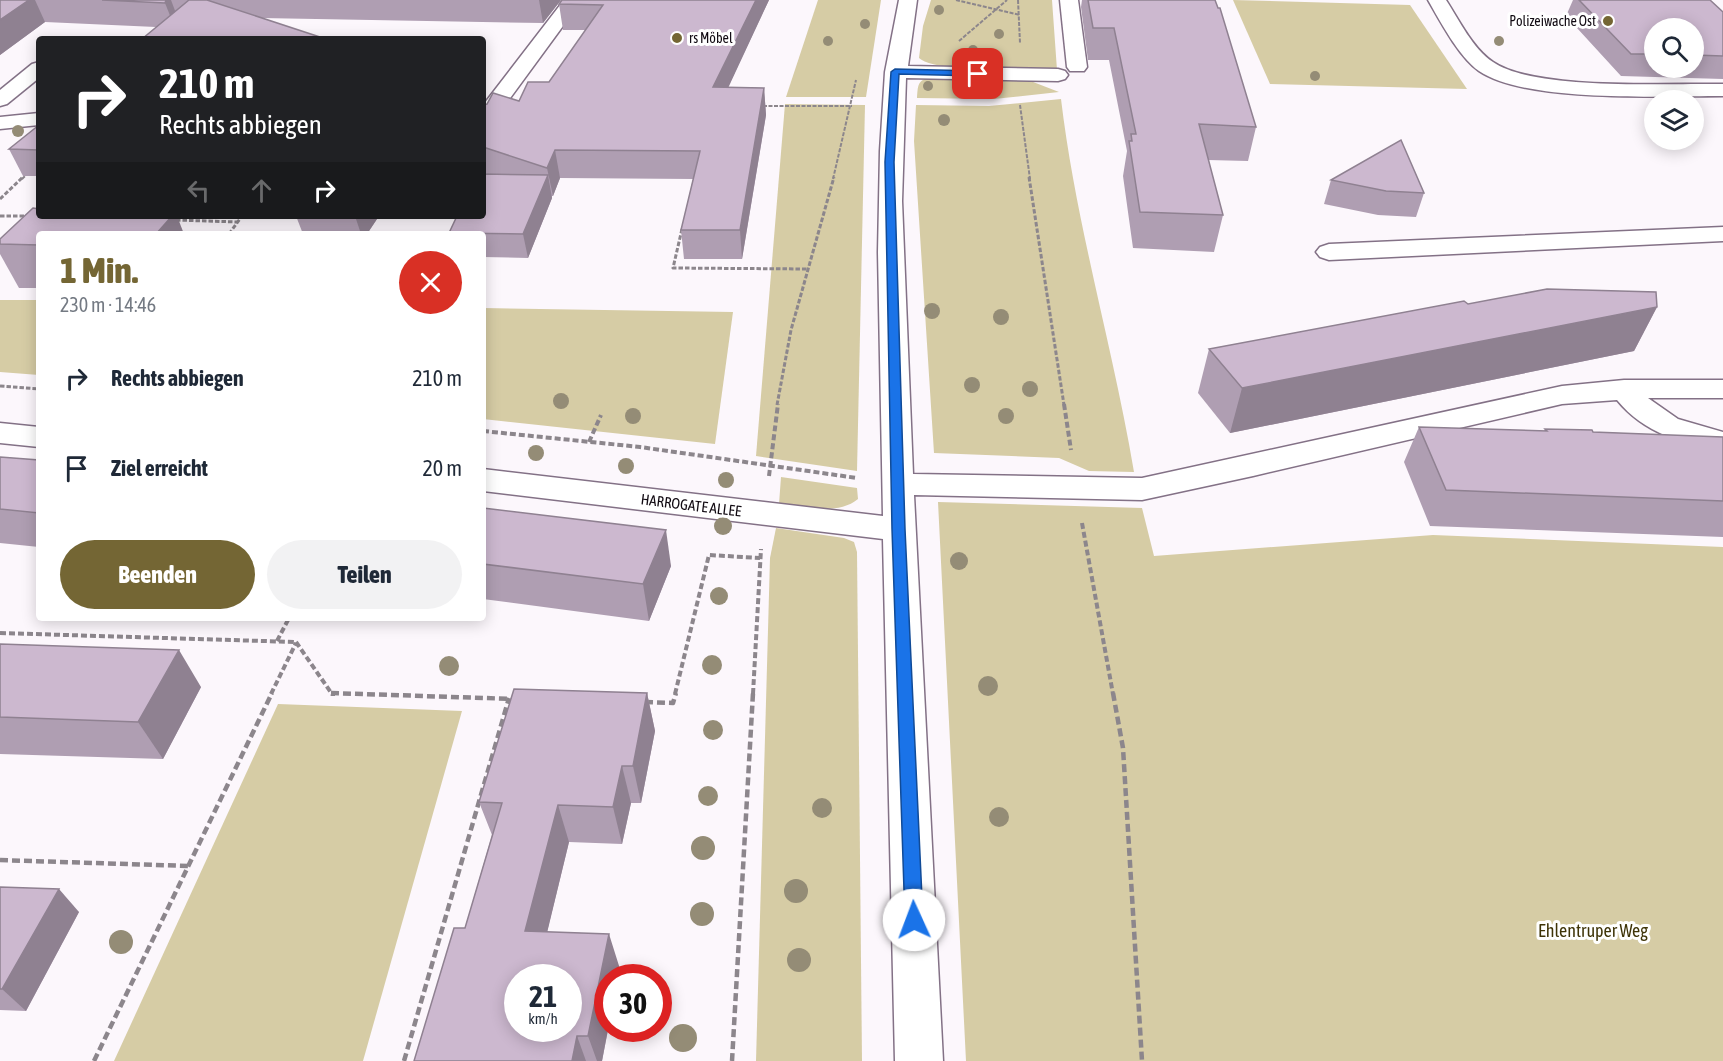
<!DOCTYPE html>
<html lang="de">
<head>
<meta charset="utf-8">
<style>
	:root { --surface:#fff; --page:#f2f2f3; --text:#1f2937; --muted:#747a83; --accent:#746634 }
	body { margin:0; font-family:"Asap Condensed",sans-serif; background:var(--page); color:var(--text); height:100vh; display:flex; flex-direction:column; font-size:22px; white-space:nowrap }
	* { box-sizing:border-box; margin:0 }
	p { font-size:20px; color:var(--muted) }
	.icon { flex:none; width:33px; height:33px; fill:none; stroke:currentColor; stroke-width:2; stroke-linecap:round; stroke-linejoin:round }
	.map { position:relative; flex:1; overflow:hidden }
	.drawer { position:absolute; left:36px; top:231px; width:450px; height:390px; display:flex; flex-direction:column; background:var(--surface); border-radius:6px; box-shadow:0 3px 15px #0003 }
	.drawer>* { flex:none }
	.hud { position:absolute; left:36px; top:36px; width:450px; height:183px; border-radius:6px; box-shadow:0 3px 15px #0003; background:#202124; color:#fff; overflow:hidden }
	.tools { position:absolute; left:1644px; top:18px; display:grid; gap:12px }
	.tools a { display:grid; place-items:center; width:60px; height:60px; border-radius:50%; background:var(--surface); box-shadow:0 3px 15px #0003; font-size:30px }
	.speed { position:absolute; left:504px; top:964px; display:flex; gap:12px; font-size:30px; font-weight:700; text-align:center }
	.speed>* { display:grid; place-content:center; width:78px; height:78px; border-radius:50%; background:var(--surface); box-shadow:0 3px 15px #0003; line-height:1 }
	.speed small { font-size:15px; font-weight:400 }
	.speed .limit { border:9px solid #d22; background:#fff; color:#111 }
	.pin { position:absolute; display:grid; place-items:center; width:51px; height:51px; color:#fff; margin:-26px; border-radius:12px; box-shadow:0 3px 9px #0006 }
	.me { position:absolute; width:66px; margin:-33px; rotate:358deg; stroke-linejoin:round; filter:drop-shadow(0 0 4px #0008) }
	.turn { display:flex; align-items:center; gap:21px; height:126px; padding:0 24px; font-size:27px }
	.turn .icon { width:78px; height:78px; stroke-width:2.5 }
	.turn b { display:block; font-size:42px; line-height:51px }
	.lanes { display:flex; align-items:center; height:57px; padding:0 24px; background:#0003; justify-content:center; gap:30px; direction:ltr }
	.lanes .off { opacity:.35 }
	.round { display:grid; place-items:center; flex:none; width:63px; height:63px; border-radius:32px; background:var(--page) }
	.overview { display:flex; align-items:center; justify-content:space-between; height:102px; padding:0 24px }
	h1 { font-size:36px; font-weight:800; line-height:45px; color:var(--accent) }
	.cta { display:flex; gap:12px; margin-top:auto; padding:12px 24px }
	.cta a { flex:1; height:69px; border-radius:36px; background:var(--accent); color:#fff; font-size:24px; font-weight:800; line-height:69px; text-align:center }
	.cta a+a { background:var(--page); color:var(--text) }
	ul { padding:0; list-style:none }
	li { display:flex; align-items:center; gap:18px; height:90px; padding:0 24px }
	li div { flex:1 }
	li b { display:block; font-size:22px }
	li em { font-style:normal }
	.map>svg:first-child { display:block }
	.green { fill:#d6cca5 }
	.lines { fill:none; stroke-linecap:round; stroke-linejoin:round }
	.minor-casing { stroke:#837186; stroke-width:3 }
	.path-far3 { stroke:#8c868c; stroke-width:2; stroke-dasharray:4 1.5; stroke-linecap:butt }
	.path-far2 { stroke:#8c868c; stroke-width:3; stroke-dasharray:4.5 2; stroke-linecap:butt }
	.path-far1 { stroke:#8c868c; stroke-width:4; stroke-dasharray:6 3; stroke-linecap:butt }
	.path { stroke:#8c868c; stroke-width:4.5; stroke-dasharray:8 4; stroke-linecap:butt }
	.minor { fill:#fff; fill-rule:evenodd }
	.tree { fill:#948c76 }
	.wall { fill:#af9eb2; fill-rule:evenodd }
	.shaded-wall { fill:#8f8191 }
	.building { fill:#ccb8cf; stroke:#8f8191; stroke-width:1.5; fill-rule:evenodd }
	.route { fill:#1a73e8; stroke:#114b97; stroke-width:1.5 }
	.poi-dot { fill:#746634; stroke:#fff; stroke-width:2 }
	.labels { text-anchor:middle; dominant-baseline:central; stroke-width:6; stroke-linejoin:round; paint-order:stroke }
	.far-poi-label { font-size:14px; fill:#110a12; stroke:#fff; text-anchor:end }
	.street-label { font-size:15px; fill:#110a12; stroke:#fff }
	.near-park-label { font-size:18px; fill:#3f3408; stroke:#fff }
</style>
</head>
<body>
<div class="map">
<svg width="1723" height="1061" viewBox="0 0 1723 1061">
	<rect width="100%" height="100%" fill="#fcf7fc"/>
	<g class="green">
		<polygon points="818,0 881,0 866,97 786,97"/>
		<path d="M 931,0 L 1052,0 L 1057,70 C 1032,70 934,73 919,58 L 923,26 Z"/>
		<polygon points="1233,0 1410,5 1467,89 1270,84"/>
		<path d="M 928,78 L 1028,80 L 1059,92 L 994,99 L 917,98 C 918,87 917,81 928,78 Z"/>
		<path d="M 1061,99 C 1076,225 1113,347 1134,472 L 1089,471 L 1059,458 L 934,453 L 914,141 L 916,105 L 989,106 Z"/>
		<polygon points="785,104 865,105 857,471 756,456"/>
		<polygon points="0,300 39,300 39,375 0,372"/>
		<polygon points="483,308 733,312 715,444 483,419"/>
		<path d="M 781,477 L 857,488 L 858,499 C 838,516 803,506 779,504 Z"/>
		<polygon points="938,502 1142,508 1154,556 1433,535 1723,547 1723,1061 966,1061"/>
		<polygon points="776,528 844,538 854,542 857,552 862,1061 756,1061 770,558"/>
		<polygon points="278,704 462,711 363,1061 114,1061"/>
	</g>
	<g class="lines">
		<g class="minor-casing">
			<g id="minor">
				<polygon points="564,0 582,0 505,105 491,130 483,132 484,104"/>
				<path d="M 899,0 L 917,0 L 908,66 L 1058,69 L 1065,71 L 1068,75 L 1065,79 L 1058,81 L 906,78 L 902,201 L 913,474 L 1142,478 L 1562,386 L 1624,380 L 1723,380 L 1723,398 L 1648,398 L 1678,419 L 1723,432 L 1723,452 C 1682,443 1645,434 1617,400 L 1562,404 L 1253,476 L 1142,500 L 914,495 L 943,1061 L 895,1061 L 883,539 L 483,491 L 483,469 L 883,516 L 878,252 L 880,151 L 885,72 Z"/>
				<polygon points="1060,0 1078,0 1087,67 1084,71 1070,71 1067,67"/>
				<path d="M 1428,0 L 1446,0 C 1459,20 1473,49 1493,62 C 1535,91 1669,83 1723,84 L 1723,96 C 1664,96 1526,103 1479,71 C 1459,57 1440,21 1428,0 Z"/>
				<polygon points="39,62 39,78 7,104 0,106 0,90 32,64"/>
				<polygon points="39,113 39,125 0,129 0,117"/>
				<polygon points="1723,227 1723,241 1329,260 1320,257 1316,252 1320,247 1329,244"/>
				<polygon points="0,423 39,427 39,447 0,443"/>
			</g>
		</g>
		<g class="path-far3">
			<polyline points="956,0 1020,15"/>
			<polyline points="1018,0 1020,43"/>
			<polyline points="959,41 1007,0"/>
			<polyline points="1020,105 1030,179"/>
			<polyline points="763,106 852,106"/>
			<polyline points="22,179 28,173"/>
			<polyline points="833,179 856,80"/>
		</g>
		<g class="path-far2">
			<polyline points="1029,177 1064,405"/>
			<polyline points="0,199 23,177"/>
			<polyline points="0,216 27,216"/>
			<polyline points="176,220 238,222"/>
			<polyline points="682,229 673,268 807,269"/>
			<polyline points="229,234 242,216"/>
			<polyline points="0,386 39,389"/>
			<polyline points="777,405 791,330 834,177"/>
		</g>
		<g class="path-far1">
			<polyline points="1064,404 1071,450"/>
			<polyline points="483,431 640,447 857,478"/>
			<polyline points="589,442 601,415"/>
			<polyline points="769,476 778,404"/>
			<polyline points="1082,523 1113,694"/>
			<polyline points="0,633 296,642"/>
			<polyline points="277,641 289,618"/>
			<polyline points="296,642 332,694 335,694"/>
			<polyline points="271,694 296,643"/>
			<polyline points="675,694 709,555 760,558"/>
			<polyline points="753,694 761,549"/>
		</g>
		<g class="path">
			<polyline points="331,693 514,699"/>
			<polyline points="1113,693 1123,748 1142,1061"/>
			<polyline points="645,702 673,703 676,693"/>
			<polyline points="0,860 189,866"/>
			<polyline points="94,1061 272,693"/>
			<polyline points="404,1061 509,698"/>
			<polyline points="732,1061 753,693"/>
		</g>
		<use href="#minor" class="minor"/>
	</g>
	<g class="tree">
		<circle cx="939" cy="10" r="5"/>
		<circle cx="865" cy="24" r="5"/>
		<circle cx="999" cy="34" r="5"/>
		<circle cx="828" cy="41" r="5"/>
		<circle cx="1499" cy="41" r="5"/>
		<circle cx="973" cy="50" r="5"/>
		<circle cx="1315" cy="76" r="5"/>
		<circle cx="928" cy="86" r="5"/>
		<circle cx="944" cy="120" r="6"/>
		<circle cx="18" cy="131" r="6"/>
		<circle cx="932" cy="311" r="8"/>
		<circle cx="1001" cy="317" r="8"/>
		<circle cx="972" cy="385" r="8"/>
		<circle cx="1030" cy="389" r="8"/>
		<circle cx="561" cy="401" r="8"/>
		<circle cx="633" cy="416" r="8"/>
		<circle cx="1006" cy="416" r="8"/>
		<circle cx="536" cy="453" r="8"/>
		<circle cx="626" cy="466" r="8"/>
		<circle cx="726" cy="480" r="8"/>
		<circle cx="723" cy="526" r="9"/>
		<circle cx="959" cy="561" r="9"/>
		<circle cx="719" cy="596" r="9"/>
		<circle cx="712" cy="665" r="10"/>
		<circle cx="449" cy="666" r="10"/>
		<circle cx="988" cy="686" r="10"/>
		<circle cx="713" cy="730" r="10"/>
		<circle cx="708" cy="796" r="10"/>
		<circle cx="822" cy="808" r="10"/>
		<circle cx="999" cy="817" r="10"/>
		<circle cx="703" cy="848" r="12"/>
		<circle cx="796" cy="891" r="12"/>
		<circle cx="702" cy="914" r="12"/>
		<circle cx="121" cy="942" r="12"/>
		<circle cx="799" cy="960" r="12"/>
		<circle cx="683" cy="1038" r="14"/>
	</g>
	<g class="wall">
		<polygon points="0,0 561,0 543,23 261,18 156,27 45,22 0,55"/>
		<polygon points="562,0 769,0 728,87 764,88 766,115 742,259 684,259 681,230 693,179 560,178 553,196 552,196 552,198 528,258 483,257 483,234 449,234 487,174 483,173 483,105 519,101 549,82 586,30 563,30 559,4"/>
		<polygon points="1082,0 1215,0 1256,127 1248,161 1208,160 1223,215 1214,252 1133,248 1123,176 1127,151 1109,60 1088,60 1081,7"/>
		<path d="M 1573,0 L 1710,0 L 1723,12 L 1723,79 L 1621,76 L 1566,16 ZM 1654,28 L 1694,28 L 1694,68 L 1654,68 Z"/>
		<polygon points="39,125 39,176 23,176 9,149"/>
		<polygon points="1331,180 1424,193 1416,217 1378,215 1324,204"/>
		<polygon points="296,216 379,216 367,234 303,234"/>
		<polygon points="39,234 39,288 19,288 0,254 0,239"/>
		<polygon points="1468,304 1657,307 1634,351 1230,433 1198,393 1209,349"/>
		<polygon points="1419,427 1544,431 1545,429 1593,432 1723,437 1723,537 1430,526 1404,462"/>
		<polygon points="0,457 39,460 39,547 0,543"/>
		<polygon points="483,508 671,566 649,621 483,599"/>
		<polygon points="0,644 201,687 163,759 0,754"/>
		<polygon points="647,693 655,731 641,803 631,803 622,844 569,842 547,932 620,969 602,1061 414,1061 465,928 492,835 479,802"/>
		<polygon points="0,887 79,912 26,1011 0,1010"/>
	</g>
	<g class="shaded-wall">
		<polygon points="29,0 35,0 45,22 0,55 0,20"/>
		<polygon points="166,0 171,0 177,16 175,28 165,3"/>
		<polygon points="539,0 561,0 543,23"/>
		<polygon points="756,0 769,0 716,114 713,87"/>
		<polygon points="764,88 766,115 742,259 740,230"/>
		<polygon points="555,150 560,178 553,196 547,168"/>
		<polygon points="548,175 552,198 528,258 523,234"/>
		<polygon points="172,216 177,216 184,234 156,234"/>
		<polygon points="355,216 379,216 367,234 361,234"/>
		<polygon points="1657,307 1634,351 1230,433 1242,388"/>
		<polygon points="666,530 671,566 649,621 643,584"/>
		<polygon points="179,650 201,687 163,759 138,722"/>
		<polygon points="647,693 655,731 641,803 633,766"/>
		<polygon points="622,766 631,803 622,844 613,807"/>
		<polygon points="558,805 569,842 539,966 525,931"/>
		<polygon points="59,889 79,912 26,1011 2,989"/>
		<polygon points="609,934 620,969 618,978 608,978 608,1029 602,1061 597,1061 588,1036"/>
		<polygon points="577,1036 586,1061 572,1061"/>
	</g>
	<g class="building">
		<polygon points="0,0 29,0 0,20"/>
		<polygon points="102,0 166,0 165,3"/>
		<polygon points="189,0 207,0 326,39 142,39"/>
		<polygon points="562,0 756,0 713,87 764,88 740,230 681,230 700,151 555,150 547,168 483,147 483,105 487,104 493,93 519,101 528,82 549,82 603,5 559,4"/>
		<polygon points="1088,0 1215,0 1218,8 1220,8 1256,127 1199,124 1223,215 1140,212 1129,141 1132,141 1131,134 1136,134 1114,28 1093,28"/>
		<polygon points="1579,0 1710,0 1723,12 1723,56 1694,55 1694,28 1654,28 1654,54 1631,54"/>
		<polygon points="39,125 39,150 9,149"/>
		<polygon points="1401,140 1424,193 1386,191 1331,180"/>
		<polygon points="483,174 548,175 523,234 449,233 457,216 483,216"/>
		<polygon points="33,208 39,209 39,216 172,216 156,234 39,234 39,245 0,244 0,239"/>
		<polygon points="1547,289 1656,292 1657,307 1242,388 1209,349 1464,301 1468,304"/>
		<polygon points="1419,427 1547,431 1545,429 1592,430 1593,432 1723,437 1723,501 1446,490"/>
		<polygon points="0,457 39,460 39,513 0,509"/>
		<polygon points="483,508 666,530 643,584 483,564"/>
		<polygon points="0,644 179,650 138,722 0,717"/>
		<path d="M 514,689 L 647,693 L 633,766 L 622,766 L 613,807 L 558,805 L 525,931 L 609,934 L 588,1036 L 577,1036 L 572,1061 L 414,1061 L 454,928 L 465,928 L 502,803 L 479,802 ZM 518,978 L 568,978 L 568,1029 L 518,1029 Z"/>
		<polygon points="0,887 59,889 2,989 0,989"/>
	</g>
	<polygon class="route" points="895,69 978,71 982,74 978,76 899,74 894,162 905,529 923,920 920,926 914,928 907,926 905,920 892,529 885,162 891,72"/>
	<g class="poi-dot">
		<circle cx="1608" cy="21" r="6"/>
		<circle cx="677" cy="38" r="6"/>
	</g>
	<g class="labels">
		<g class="far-poi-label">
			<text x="1596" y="21">Polizeiwache Ost</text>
			<text x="689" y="38" text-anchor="start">rs Möbel</text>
		</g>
		<g class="street-label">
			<text transform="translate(691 505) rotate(7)">HARROGATE ALLEE</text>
		</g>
		<g class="near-park-label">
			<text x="1593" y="930">Ehlentruper Weg</text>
		</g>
	</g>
</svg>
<div class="tools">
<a><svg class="icon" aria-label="search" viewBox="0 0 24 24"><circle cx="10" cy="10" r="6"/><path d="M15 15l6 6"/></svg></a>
<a><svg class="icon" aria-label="layers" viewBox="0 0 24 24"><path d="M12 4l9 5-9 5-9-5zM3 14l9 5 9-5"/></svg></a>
</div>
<div class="speed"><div>21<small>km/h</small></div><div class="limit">30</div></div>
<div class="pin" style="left:978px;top:74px;background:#d93025"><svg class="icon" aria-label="arrive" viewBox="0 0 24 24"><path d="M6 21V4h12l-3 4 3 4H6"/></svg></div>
<svg class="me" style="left:914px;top:920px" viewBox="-20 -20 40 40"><circle r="19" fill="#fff"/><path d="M0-13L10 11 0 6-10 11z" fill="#1a73e8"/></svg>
<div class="hud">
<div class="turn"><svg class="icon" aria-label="right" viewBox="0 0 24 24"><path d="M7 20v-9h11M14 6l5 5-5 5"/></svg><div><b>210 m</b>Rechts abbiegen</div></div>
<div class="lanes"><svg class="icon off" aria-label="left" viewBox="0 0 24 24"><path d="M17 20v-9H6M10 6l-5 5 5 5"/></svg><svg class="icon off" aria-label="ahead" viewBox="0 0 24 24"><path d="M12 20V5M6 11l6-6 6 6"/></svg><svg class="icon" aria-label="right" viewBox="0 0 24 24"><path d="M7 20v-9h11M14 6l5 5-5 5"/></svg></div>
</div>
<section class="drawer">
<div class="overview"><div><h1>1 Min.</h1><p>230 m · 14:46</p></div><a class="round" style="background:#d93025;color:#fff"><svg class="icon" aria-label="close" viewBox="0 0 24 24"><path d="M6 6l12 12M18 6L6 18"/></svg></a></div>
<ul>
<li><svg class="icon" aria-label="right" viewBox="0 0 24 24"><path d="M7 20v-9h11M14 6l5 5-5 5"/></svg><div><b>Rechts abbiegen</b></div><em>210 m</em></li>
<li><svg class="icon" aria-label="arrive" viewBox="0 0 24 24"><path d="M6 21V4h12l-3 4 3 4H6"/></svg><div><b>Ziel erreicht</b></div><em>20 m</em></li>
</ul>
<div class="cta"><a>Beenden</a><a>Teilen</a></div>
</section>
</div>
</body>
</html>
